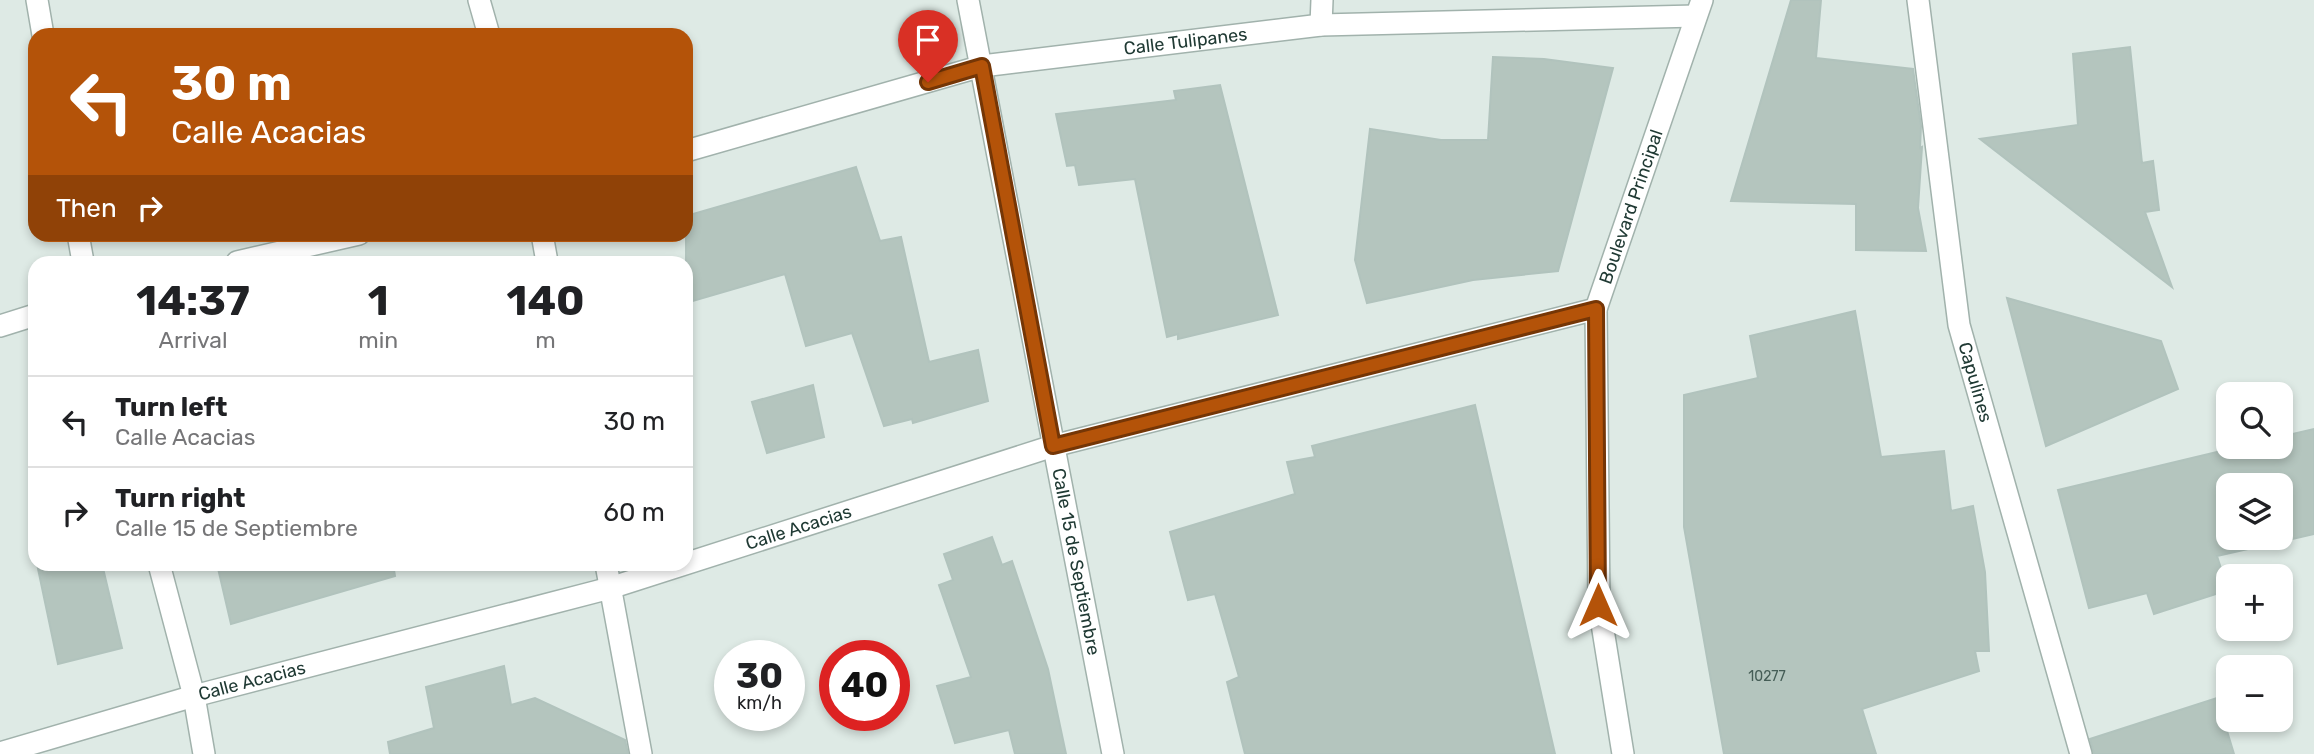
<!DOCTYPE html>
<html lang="en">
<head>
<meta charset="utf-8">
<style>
	:root { --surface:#fff; --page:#f2f2f2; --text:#202124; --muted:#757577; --line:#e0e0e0 }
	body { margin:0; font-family:Rubik,sans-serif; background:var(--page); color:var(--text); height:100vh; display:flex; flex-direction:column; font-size:26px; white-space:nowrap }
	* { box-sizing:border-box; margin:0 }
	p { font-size:23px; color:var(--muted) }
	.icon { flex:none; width:38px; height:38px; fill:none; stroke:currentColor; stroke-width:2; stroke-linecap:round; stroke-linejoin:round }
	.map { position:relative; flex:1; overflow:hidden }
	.drawer { position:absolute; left:28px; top:256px; width:665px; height:315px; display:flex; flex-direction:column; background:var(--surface); border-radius:21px; box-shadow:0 4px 10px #0003 }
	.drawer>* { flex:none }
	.banner { position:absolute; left:28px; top:28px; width:665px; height:214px; border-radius:21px; box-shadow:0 4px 10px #0003; background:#b45309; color:#fff; overflow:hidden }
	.fabs { position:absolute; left:2216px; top:382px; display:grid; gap:14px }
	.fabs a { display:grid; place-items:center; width:77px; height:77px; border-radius:14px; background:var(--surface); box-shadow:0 4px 10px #0003; font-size:35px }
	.speed { position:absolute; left:714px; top:640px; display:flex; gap:14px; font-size:35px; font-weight:700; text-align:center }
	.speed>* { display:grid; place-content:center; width:91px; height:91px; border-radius:50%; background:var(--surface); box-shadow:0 4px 10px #0003; line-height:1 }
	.speed small { font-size:18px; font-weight:400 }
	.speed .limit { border:10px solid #d22; background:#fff; color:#111 }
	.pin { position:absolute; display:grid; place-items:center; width:60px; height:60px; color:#fff; margin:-72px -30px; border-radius:50% 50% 50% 0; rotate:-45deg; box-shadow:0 0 7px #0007 }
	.pin .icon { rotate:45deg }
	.me { position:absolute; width:77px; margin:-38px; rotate:0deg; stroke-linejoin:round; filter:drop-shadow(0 0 5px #0008) }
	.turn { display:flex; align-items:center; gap:24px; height:147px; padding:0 28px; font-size:32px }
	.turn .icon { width:91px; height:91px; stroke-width:2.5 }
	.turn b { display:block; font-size:49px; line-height:60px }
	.then { display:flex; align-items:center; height:66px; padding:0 28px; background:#0003; gap:14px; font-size:26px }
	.eta { display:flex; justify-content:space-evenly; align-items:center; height:119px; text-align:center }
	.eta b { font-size:42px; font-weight:700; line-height:49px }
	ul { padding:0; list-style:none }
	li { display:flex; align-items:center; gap:21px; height:91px; padding:0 28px; border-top:2px solid var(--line) }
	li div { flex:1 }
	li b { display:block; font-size:26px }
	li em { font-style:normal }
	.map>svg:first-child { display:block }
	.building { fill:#b4c5be; stroke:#b1c3bd; stroke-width:2; fill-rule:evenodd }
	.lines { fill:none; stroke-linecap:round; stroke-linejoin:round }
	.minor-casing { stroke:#a1b2ac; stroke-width:24 }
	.minor { stroke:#fff; stroke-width:21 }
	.route-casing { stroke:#753606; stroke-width:18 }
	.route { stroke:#b45309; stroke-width:12 }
	.labels { text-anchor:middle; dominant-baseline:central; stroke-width:6; stroke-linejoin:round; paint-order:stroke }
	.number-label { font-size:14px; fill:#455d56 }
	.street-label { font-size:18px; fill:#203a34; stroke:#eff7f3 }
</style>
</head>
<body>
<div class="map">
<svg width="2314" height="754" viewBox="0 0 2314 754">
	<rect width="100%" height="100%" fill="#deeae5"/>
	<g class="building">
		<polygon points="1791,0 1821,0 1816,58 1913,69 1921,126 1920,148 1922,147 1918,208 1926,251 1856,250 1856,204 1731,201"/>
		<polygon points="2130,47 2142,163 2153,161 2159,210 2145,212 2172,287 1980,139 2078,125 2073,54"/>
		<polygon points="1493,57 1544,59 1613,68 1558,271 1473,280 1367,303 1355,260 1370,129 1441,140 1488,140"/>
		<polygon points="1220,85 1278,315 1178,339 1178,334 1167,337 1135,179 1079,185 1075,165 1067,166 1056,114 1176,100 1174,91"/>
		<polygon points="856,167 880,241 901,237 929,362 978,350 988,401 913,423 912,419 884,426 852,333 806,346 785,274 686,303 686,216"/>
		<polygon points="2007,298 2161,341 2178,389 2046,446"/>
		<polygon points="1855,311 1881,457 1944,451 1951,511 1973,506 1985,572 1989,651 1975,651 1979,671 1862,709 1876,754 1724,754 1684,527 1684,395 1758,378 1750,336"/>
		<polygon points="813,385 824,437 767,453 752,402"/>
		<polygon points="1475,405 1555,754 1245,754 1227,682 1239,677 1215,594 1188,600 1170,532 1295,494 1287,462 1315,457 1312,446"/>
		<path d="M 2314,429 L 2314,534 L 2217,556 L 2228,590 L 2154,614 L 2147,593 L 2089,608 L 2058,490 L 2242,446 L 2280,446 L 2280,437 ZM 2228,485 L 2280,485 L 2280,537 L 2228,537 Z"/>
		<polygon points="992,537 1002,565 1012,561 1048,669 1066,754 1015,754 1009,730 955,743 937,686 971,677 939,585 953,580 944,554"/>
		<polygon points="37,564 102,564 122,648 58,664"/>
		<polygon points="217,564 393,564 395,576 231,624"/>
		<polygon points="504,666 511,705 535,698 625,740 628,754 390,754 388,742 434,728 426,687"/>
		<polygon points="2217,698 2234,754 2094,754 2090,739"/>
	</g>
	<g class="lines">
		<g class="minor-casing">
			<g id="minor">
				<polyline points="37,0 43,35"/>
				<polyline points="479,0 489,35"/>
				<path id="s1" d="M 968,0 L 1113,754"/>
				<path id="s2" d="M 1918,0 L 1959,325 L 2081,754"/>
				<polyline points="1321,25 1322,0"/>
				<path id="s3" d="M 686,151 L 982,66 L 1321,25 L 1696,16"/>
				<polyline points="78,234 83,262"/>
				<polyline points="542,234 547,262"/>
				<polyline points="237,262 359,234"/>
				<polyline points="0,326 35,315"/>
				<polyline points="159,564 194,696 204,754"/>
				<polyline points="606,564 641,754"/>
				<path id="s4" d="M 0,753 L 194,696 L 610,588 L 1053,446 L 1596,309"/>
				<path id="s5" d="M 1623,754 L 1599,605 L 1596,309 L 1702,0"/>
			</g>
		</g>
		<use href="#minor" class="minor"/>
	</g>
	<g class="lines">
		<g class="route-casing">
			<polyline id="route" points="928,82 982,66 1053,446 1596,309 1598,605"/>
		</g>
		<use href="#route" class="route"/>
	</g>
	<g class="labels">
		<g class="number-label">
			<text x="1767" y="676">10277</text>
		</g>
		<g class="street-label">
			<text stroke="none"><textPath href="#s3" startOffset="513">Calle Tulipanes</textPath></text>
			<text stroke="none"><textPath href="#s5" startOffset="555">Boulevard Principal</textPath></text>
			<text stroke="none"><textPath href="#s2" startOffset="387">Capulines</textPath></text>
			<text stroke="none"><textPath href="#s4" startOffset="830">Calle Acacias</textPath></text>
			<text stroke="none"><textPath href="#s1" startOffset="572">Calle 15 de Septiembre</textPath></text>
			<text stroke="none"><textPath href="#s4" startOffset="262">Calle Acacias</textPath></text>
		</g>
	</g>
</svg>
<div class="fabs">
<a><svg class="icon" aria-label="search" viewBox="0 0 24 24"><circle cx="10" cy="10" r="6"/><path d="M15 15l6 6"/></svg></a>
<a><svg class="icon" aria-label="layers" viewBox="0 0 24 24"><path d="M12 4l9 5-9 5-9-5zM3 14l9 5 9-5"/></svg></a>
<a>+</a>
<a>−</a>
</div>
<div class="speed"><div>30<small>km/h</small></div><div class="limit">40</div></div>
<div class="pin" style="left:928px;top:82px;background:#d93025"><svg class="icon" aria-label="arrive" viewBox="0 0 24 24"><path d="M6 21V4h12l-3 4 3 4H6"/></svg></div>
<svg class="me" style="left:1598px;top:605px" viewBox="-20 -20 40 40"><path d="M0-17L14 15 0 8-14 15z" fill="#b45309" stroke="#fff" stroke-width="4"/></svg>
<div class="banner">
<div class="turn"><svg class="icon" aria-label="left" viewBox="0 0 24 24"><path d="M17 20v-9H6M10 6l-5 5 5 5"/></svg><div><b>30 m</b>Calle Acacias</div></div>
<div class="then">Then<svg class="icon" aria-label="right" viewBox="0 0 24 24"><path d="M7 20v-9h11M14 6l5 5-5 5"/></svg></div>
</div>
<section class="drawer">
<div class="eta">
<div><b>14:37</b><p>Arrival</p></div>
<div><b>1</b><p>min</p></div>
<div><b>140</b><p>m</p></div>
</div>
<ul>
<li><svg class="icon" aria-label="left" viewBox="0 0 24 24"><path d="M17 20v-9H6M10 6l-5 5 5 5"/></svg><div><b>Turn left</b><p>Calle Acacias</p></div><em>30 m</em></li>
<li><svg class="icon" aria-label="right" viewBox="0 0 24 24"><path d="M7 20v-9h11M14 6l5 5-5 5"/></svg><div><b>Turn right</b><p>Calle 15 de Septiembre</p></div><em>60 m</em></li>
</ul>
</section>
</div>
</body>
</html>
